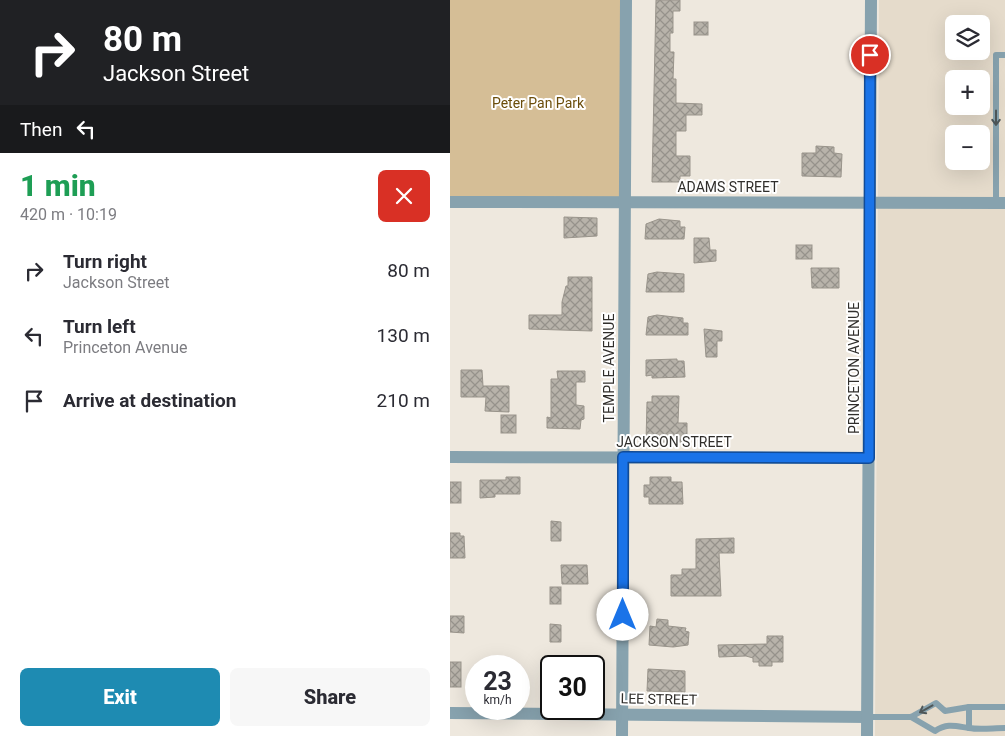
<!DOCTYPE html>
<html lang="en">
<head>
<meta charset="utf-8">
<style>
	:root { --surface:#fff; --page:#f7f7f7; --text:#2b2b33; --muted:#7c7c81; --accent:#1e8bb2 }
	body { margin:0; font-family:Roboto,sans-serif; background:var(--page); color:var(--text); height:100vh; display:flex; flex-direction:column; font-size:19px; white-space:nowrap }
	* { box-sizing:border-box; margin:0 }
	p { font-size:16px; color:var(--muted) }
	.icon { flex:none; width:28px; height:28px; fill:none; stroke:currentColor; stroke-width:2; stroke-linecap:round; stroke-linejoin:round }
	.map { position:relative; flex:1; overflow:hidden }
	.sheet { display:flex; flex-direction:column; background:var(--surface); width:450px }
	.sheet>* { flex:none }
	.hud { background:#202124; color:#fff; overflow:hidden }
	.controls { position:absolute; left:495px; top:15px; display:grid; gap:10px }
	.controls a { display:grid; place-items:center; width:45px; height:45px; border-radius:8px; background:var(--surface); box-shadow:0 5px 20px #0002; font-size:25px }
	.speed { position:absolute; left:15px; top:655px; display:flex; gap:10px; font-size:25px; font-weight:700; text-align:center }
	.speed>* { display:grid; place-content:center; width:65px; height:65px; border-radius:50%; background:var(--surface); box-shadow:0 5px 20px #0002; line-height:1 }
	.speed small { font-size:12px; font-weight:400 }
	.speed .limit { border:2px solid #111; border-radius:8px; background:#fff; color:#111 }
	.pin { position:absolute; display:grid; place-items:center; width:42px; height:42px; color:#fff; margin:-21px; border:2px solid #fff; border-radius:50%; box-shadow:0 1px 5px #0007 }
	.me { position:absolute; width:55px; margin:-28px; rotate:0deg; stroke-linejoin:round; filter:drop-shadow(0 0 4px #0008) }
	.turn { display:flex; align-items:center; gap:18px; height:105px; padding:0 20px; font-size:22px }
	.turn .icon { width:65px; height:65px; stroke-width:2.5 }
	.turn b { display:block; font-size:35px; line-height:42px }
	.then { display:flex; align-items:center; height:48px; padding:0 20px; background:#0003; gap:10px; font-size:19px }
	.round { display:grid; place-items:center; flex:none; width:52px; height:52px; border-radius:8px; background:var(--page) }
	.headline { display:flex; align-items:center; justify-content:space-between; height:85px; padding:0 20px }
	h1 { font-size:30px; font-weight:800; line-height:38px; color:#1e9e55 }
	.button { display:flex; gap:10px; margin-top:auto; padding:10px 20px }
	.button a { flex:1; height:58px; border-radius:8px; background:var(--accent); color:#fff; font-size:20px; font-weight:800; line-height:58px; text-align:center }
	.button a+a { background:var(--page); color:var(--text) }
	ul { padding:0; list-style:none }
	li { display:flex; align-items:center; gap:15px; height:65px; padding:0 20px }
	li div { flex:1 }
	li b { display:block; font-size:19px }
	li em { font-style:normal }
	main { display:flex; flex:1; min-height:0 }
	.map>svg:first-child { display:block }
	.built { fill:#e5dbcb; fill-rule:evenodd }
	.park { fill:#d5be96 }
	.building { fill:url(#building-cross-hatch); stroke:#99948b }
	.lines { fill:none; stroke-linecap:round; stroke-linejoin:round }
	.lane { stroke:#87a2ae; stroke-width:6 }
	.street { stroke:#87a2ae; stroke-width:12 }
	.oneway { stroke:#4e5759 }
	.route-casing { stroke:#114b97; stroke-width:12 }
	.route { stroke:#1a73e8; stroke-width:9 }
	.labels { text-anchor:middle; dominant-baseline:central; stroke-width:4; stroke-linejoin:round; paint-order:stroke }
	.park-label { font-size:14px; fill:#6b4d0a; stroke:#fff }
	.street-label { font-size:14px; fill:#302e2b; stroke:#fff }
</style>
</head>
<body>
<main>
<section class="sheet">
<div class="hud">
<div class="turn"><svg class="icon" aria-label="right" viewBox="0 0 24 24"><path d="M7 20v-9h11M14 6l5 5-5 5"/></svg><div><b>80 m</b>Jackson Street</div></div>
<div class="then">Then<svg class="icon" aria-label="left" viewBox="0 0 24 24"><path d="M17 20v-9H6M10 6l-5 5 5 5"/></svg></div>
</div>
<div class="headline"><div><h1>1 min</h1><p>420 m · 10:19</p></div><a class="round" style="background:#d93025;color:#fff"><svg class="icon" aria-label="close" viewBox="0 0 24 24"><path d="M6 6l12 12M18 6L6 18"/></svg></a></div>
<ul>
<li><svg class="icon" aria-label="right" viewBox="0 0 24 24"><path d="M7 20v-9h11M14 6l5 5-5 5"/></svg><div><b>Turn right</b><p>Jackson Street</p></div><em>80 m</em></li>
<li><svg class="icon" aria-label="left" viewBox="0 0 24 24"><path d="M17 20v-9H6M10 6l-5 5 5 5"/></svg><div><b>Turn left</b><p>Princeton Avenue</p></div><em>130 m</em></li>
<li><svg class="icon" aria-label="arrive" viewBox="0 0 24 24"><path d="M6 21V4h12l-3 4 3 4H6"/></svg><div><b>Arrive at destination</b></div><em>210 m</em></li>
</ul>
<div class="button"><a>Exit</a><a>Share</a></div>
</section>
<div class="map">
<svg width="555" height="736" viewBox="0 0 555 736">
	<defs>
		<pattern id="building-cross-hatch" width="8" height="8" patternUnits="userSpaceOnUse" patternTransform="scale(1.25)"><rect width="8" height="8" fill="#b8b3aa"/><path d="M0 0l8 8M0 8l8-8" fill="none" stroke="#96928b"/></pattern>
	</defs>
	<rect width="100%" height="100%" fill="#eee8de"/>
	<path class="built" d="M 429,0 L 555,0 L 555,736 L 425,736 ZM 504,24 L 531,24 L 531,51 L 504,51 ZM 504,79 L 531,79 L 531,106 L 504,106 ZM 504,134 L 531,134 L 531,161 L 504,161 Z"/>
	<polygon class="park" points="0,0 173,0 179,206 0,206"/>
	<g class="building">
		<polygon points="206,0 230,0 230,11 223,11 223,33 220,33 220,52 224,52 223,79 226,79 226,103 252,104 252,115 236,115 236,131 226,131 226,156 240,156 240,176 230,176 230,182 202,182"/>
		<rect x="244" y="22" width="14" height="13"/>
		<polygon points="366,146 384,147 384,153 392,154 391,177 352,176 352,153 366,153"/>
		<polygon points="114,217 147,218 147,236 114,238"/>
		<polygon points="209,219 230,221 230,227 235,227 234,239 195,239 196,224"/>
		<polygon points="244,238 259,238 260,250 266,250 266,261 244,263"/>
		<rect x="346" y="245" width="16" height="14"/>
		<polygon points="361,268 389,268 389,288 362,288"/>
		<polygon points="207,272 234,274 234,292 196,292 198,274"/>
		<polygon points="118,277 142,277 142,331 79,329 79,315 112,315 112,302 116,286 118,286"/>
		<polygon points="207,315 233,318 233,323 238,323 238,335 196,335 198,317"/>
		<polygon points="254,329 272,331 272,341 267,341 267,357 256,357"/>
		<polygon points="227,359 227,361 234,361 235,377 202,378 202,375 196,376 196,360"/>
		<polygon points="11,370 32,370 33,386 59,386 59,412 35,411 36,397 11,397"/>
		<polygon points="107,371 135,371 135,382 126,382 126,405 134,406 134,419 131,420 130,429 97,428 97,417 101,418 101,379 108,379"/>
		<polygon points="202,396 229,396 228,423 237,423 237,442 196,442 197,402 202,402"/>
		<rect x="51" y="415" width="15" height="18"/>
		<polygon points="56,477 70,477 70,494 45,494 45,497 30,498 30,480 56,480"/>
		<polygon points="200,477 221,477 221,482 232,482 233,504 199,504 199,497 194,497 194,485 200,485"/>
		<rect x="0" y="482" width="11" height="21"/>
		<polygon points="101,521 111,522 111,541 101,541"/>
		<polygon points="0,533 10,533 10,536 14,536 15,558 0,558"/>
		<polygon points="284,538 284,553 269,553 271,596 221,596 221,575 232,575 232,569 246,569 246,539"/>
		<polygon points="111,565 137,565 138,584 112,584"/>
		<rect x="100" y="587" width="11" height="17"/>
		<polygon points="0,616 14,616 14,633 0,632"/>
		<polygon points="207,619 218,620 218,626 236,628 235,631 239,632 238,645 223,647 199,645 200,626 206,627"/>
		<polygon points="100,624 111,625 111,642 100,642"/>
		<polygon points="317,636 333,636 333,662 322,662 322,666 309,666 309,662 303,662 303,658 296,656 269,657 268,645 317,644"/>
		<rect x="0" y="662" width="11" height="25"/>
		<polygon points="198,669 235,671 235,692 197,691"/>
	</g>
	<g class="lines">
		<g class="lane">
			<polyline points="546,203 546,55 555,55"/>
			<polyline points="418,717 461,717 486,703 495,711 519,707 555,707"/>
			<path d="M 461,717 L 485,731 C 497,723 505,726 519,728 C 530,730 543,728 555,728"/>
			<polyline points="519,728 519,707"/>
		</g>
		<g class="street">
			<polyline points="0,202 555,203"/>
			<polyline points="0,457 419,458"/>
			<polyline points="0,713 418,717"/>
			<polyline points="172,736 176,0"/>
			<polyline points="417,736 421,0"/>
		</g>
	</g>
	<defs><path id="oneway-shaft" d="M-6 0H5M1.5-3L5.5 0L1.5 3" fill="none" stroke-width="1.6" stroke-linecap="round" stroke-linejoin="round" transform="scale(1.25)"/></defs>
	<g class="oneway">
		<use href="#oneway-shaft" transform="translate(546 118) rotate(90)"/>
		<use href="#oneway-shaft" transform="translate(476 709) rotate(151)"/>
	</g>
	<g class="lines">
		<g class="route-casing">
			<polyline id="route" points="173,615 173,457 419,458 420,55"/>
		</g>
		<use href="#route" class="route"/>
	</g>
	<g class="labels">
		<g class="park-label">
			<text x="88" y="103">Peter Pan Park</text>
		</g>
		<g class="street-label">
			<text x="278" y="187">ADAMS STREET</text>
			<text transform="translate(159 368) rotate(-90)">TEMPLE AVENUE</text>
			<text transform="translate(404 368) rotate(-90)">PRINCETON AVENUE</text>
			<text x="224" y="442">JACKSON STREET</text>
			<text transform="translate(209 699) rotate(1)">LEE STREET</text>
		</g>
	</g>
</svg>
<div class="controls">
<a><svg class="icon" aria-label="layers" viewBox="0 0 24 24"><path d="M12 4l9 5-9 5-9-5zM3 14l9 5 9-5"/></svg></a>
<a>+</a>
<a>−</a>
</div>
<div class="speed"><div>23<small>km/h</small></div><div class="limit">30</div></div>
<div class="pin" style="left:420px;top:55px;background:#d93025"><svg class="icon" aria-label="arrive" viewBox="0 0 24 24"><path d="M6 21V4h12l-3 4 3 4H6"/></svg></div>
<svg class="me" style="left:173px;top:615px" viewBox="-20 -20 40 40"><circle r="19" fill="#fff"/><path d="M0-13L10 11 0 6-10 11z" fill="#1a73e8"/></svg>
</div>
</main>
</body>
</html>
